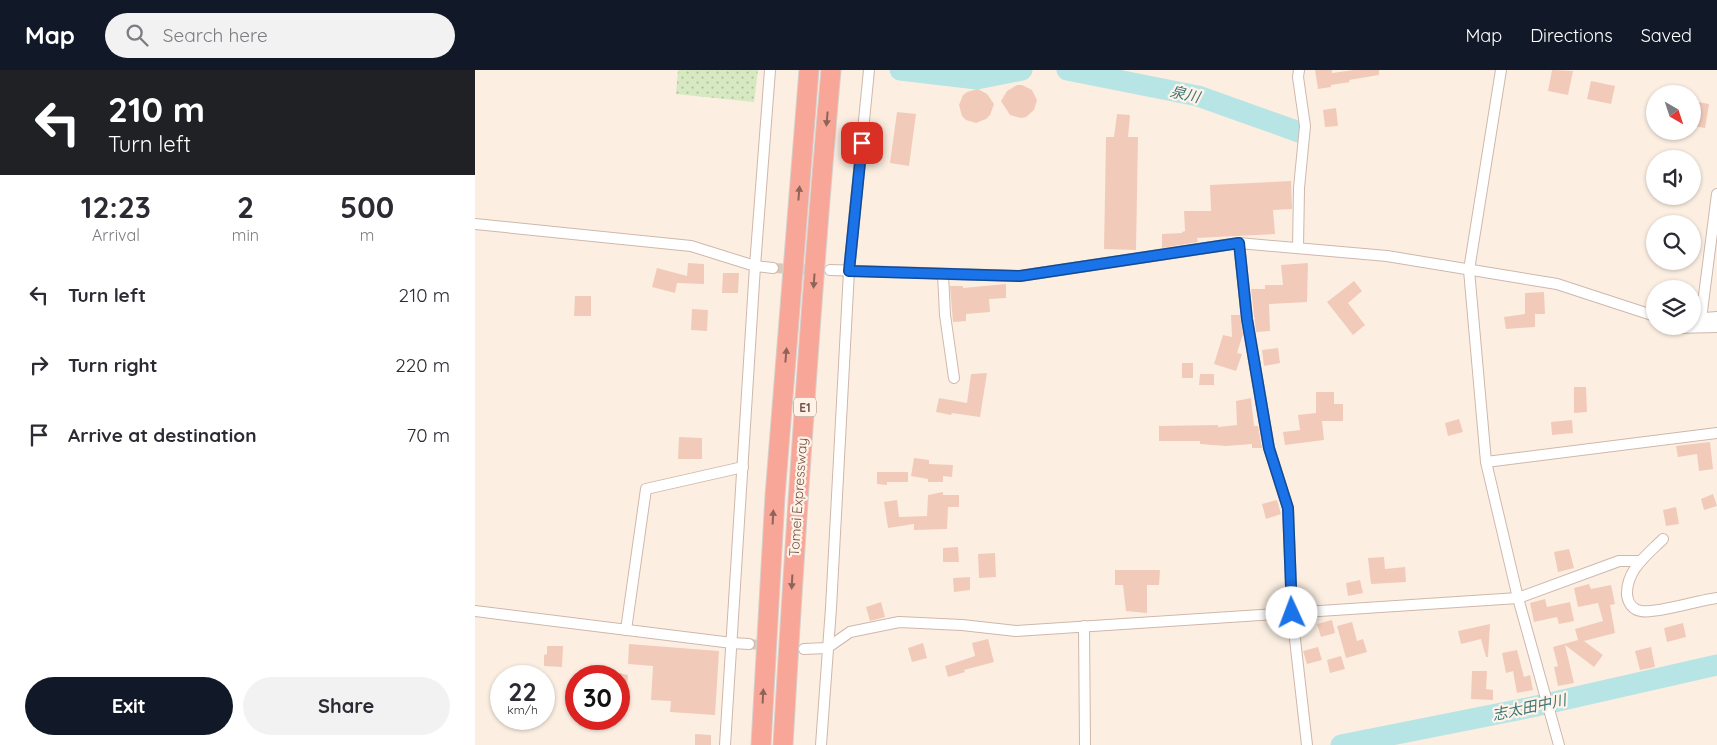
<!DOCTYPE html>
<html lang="en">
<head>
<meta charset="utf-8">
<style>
	:root { --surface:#fff; --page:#f2f2f3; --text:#2b2b33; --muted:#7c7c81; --accent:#111827 }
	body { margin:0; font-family:Quicksand,"Noto Sans JP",sans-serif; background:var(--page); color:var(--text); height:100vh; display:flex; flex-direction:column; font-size:19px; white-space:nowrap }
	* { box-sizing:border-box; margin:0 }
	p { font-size:16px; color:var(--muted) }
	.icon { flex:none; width:28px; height:28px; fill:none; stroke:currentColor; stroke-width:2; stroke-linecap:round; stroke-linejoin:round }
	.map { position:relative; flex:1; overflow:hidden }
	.sheet { display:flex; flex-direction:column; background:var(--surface); width:475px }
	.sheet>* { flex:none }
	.top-card { background:#202124; color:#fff; overflow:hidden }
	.needle { width:32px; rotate:141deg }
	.buttons { position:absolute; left:1171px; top:15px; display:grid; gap:10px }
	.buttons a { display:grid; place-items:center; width:55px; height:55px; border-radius:50%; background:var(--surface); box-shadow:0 1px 4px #0004; font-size:25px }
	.speed { position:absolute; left:15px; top:595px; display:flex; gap:10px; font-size:25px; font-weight:700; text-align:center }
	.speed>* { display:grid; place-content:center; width:65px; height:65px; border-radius:50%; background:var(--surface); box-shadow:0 1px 4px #0004; line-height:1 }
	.speed small { font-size:12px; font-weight:400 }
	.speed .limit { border:8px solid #d22; background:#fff; color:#111 }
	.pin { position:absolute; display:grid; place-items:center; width:42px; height:42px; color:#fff; margin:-21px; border-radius:10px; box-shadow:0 2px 8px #0006 }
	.me { position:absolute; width:55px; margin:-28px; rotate:358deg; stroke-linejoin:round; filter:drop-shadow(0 0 4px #0008) }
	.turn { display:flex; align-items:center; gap:18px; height:105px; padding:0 25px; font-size:22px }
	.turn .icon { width:65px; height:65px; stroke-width:2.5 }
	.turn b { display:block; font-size:35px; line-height:42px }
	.eta { display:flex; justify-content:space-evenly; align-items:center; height:85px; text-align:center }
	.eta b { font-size:30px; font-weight:700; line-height:35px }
	.action { display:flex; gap:10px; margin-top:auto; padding:10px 25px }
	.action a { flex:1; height:58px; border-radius:30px; background:var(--accent); color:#fff; font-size:20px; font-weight:700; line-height:58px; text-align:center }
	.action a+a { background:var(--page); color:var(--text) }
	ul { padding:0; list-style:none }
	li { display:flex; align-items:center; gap:15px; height:70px; padding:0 25px }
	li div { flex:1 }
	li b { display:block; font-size:19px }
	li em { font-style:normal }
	header { display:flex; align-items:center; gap:30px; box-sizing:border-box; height:70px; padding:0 25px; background:var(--accent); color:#fff }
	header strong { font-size:24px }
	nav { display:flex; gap:28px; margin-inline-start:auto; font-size:18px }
	.search { width:350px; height:45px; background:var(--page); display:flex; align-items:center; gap:12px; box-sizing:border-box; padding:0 18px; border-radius:28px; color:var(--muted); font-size:19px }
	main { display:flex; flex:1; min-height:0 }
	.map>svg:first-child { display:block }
	.grass { fill:url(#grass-dots) }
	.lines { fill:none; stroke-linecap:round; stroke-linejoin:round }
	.river { stroke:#b7e4e5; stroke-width:21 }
	.building { fill:#f2cab9 }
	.street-tunnel { stroke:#dac8bc; stroke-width:10; stroke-dasharray:10 5; stroke-linecap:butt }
	.street-casing { stroke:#cfb7ac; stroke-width:12 }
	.highway-casing { stroke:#d8cfcc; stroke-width:21 }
	.street { stroke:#fff; stroke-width:10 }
	.highway { stroke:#f7a698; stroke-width:19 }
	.oneway { fill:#8e6458 }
	.route-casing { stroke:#114b97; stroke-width:12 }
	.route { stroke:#1a73e8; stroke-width:9 }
	.labels { text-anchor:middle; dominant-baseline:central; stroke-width:4.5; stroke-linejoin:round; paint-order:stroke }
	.shield { fill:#fff3e8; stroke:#9e8378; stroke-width:1 }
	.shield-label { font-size:12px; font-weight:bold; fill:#745348 }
	.street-label { font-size:14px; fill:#745348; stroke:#fff3e8 }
	.water-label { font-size:15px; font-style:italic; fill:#3c7679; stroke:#fff3e8 }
</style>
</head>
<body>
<header>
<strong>Map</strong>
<div class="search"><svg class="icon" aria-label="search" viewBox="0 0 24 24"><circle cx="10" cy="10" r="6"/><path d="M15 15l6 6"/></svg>Search here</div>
<nav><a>Map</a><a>Directions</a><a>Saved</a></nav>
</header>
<main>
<section class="sheet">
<div class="top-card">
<div class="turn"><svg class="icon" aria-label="left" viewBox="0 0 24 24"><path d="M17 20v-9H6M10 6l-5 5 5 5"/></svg><div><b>210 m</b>Turn left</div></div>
</div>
<div class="eta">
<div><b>12:23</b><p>Arrival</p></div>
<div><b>2</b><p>min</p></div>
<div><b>500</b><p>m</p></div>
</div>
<ul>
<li><svg class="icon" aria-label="left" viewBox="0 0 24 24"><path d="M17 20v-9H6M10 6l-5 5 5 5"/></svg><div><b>Turn left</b></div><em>210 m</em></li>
<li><svg class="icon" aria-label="right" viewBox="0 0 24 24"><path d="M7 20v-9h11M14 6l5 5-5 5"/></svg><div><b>Turn right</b></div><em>220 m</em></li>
<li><svg class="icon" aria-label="arrive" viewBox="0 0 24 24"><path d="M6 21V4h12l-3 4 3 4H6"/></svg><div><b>Arrive at destination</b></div><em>70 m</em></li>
</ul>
<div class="action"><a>Exit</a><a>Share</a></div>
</section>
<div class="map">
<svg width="1242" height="675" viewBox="0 0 1242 675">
	<defs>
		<pattern id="grass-dots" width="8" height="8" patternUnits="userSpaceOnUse" patternTransform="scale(1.25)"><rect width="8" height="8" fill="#d6e9c1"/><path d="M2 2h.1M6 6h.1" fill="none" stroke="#b2bf9f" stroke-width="1.8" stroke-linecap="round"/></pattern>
	</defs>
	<rect width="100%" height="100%" fill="#fcefe2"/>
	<polygon class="grass" points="203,0 283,0 279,32 201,24"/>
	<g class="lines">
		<g class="river">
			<polyline points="425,0 502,9 547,0"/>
			<polyline points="592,0 723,26 824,62"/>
			<polyline points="866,675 1057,637 1242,595"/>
		</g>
	</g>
	<g class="building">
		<polygon points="840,0 857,0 857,3 879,0 904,0 904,5 874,10 875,12 856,15 856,17 843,19"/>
		<polygon points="1077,0 1098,1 1093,25 1073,21"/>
		<polygon points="1116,11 1140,16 1136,34 1112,29"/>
		<polygon points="542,15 547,15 557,20 562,30 559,40 551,47 546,48 535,45 526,31 532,21"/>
		<polygon points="503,19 512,24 519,34 515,45 511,49 501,53 491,50 487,46 484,35 488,25 492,22"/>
		<polygon points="1218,31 1234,34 1230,58 1218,56"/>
		<polygon points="861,38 863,56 850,57 848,40"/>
		<polygon points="422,42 441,44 434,96 415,93"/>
		<polygon points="642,44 655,45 653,67 663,67 661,180 629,179 631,67 639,67"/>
		<polygon points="816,111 817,139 798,140 800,164 722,168 723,172 687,178 687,164 707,163 707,162 710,161 709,141 736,141 735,115"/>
		<polygon points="213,193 229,194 229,214 202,213 200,223 177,217 182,198 212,206"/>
		<polygon points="833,193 832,232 794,234 795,261 781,262 776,219 790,219 790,215 808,215 806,195"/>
		<polygon points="248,203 264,203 263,223 247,223"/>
		<polygon points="879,211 887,221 873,233 890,255 878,265 852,232"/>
		<polygon points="531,214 531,228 514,229 515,242 491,244 491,251 478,252 475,216 488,216 488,218"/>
		<polygon points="1069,222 1070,244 1060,244 1060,257 1031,259 1029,247 1050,244 1050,223"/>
		<polygon points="100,226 116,226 116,246 99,246"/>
		<polygon points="217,239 233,240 232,261 216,260"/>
		<polygon points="756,245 765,245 768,264 762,283 767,284 761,301 739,294 748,265 757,267"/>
		<polygon points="803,278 805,293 789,296 787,280"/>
		<rect x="707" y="293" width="11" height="15"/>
		<polygon points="512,303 505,347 477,343 476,345 461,342 464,328 492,333 496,304"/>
		<polygon points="725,304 739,304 739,315 724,315"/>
		<polygon points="1099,317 1111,317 1112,342 1099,343"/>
		<polygon points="841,322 859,322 859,334 868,334 868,351 847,351 849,370 810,375 808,362 825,360 823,345 841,343"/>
		<polygon points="776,328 779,356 783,356 787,378 777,378 777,374 751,376 725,374 725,371 684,371 684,356 743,355 743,357 762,355 761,331"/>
		<polygon points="984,349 988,362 973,366 970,353"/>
		<polygon points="1097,350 1098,363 1077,365 1076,352"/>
		<polygon points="204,367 227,368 227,389 203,389"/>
		<polygon points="1235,372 1238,399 1224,401 1222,384 1203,387 1201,376"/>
		<polygon points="439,388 454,390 454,394 478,395 477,407 468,406 468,412 453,412 453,409 436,406"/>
		<polygon points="402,402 433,402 433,412 412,412 412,415 402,414"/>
		<polygon points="468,422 468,425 484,425 484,437 473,437 472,459 439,460 439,454 413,458 409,432 422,430 424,447 452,446 453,425"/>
		<polygon points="1238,424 1242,436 1229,440 1226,429"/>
		<polygon points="802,430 806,444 791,449 787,434"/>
		<polygon points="1201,437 1204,454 1191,456 1188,440"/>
		<polygon points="483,477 484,492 468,492 468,478"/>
		<polygon points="1094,479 1099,498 1083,502 1079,482"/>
		<polygon points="520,483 521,507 504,508 503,484"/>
		<polygon points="909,487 910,499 930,497 931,512 896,514 893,488"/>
		<polygon points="640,500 685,500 684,515 672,515 672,543 651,541 648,515 640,515"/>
		<polygon points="495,507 495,520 479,522 478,508"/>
		<polygon points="885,510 888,523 873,526 871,513"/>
		<polygon points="1114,514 1116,519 1136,515 1140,534 1135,535 1140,563 1109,571 1128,585 1119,597 1090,575 1099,613 1083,616 1079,597 1083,596 1078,577 1103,570 1100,559 1128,551 1123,533 1103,537 1099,518"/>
		<polygon points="1070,529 1072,537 1095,532 1099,551 1084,554 1082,547 1059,552 1055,533"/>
		<polygon points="406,532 410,547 395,551 391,537"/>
		<polygon points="857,550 860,563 846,567 842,554"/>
		<polygon points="877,552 882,571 888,569 892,582 871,588 862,556"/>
		<polygon points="1208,553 1211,567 1192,572 1189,558"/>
		<polygon points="1015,554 1013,587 1011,587 1006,569 986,574 983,561"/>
		<polygon points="513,569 519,592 489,600 490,602 473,607 470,596 500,586 497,573"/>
		<polygon points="448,573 452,588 437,592 433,578"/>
		<polygon points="154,574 244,581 240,645 195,642 196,631 176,630 178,596 153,594"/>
		<polygon points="72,576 88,576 87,597 69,596 69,585 72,584"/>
		<polygon points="843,577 847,590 832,594 828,581"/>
		<polygon points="1176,577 1180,597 1165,600 1160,581"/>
		<polygon points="1042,580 1049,607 1055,605 1058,620 1042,623 1038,601 1031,603 1027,583"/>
		<polygon points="866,586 870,599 855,603 852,590"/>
		<polygon points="997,601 1012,601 1011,619 1018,620 1018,630 996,629"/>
		<polygon points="144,603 153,605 150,633 144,632"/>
		<polygon points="220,664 236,665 236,675 220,675"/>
	</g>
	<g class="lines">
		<g class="street-tunnel">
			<polyline points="298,198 342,200"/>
			<polyline points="274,574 316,578"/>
		</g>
		<g class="street-casing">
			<g id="street">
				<polyline points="1026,0 994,200 1011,392 1043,528 1084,675"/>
				<polyline points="0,154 216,176 280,196 298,198"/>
				<polyline points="764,173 772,249 794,378 813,438 817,543 832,675"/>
				<polyline points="823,178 824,118 830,56 823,7 824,0"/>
				<polyline points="355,200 545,206 764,173 912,186 1082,214 1180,246"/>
				<polyline points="468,204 470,245 479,308"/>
				<polyline points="1218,249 1242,247"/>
				<polyline points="1226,249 1242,124"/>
				<polyline points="1201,256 1201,258 1242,257"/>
				<polyline points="1011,392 1242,363"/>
				<path d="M 1188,469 C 1172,485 1151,500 1152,525 C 1153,533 1158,540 1166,541 C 1181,544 1224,530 1242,528"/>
				<polyline points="0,541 257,573 274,574"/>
				<polyline points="609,556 610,675"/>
				<polyline points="151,560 171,419 268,397"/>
				<polyline points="329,579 352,578 375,562 424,552 487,555 541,561 1043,528 1144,491 1166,491"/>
				<polyline points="250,675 280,196 295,0"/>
				<polyline points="346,675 356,538 374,201 394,0"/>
			</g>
		</g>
		<g class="highway-casing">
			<g id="highway">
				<polyline points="286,675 300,426 334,0"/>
				<path d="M 308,675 C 321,450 336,225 356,0"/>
			</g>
		</g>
		<use href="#street" class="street"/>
		<use href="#highway" class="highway"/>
	</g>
	<defs><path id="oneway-solid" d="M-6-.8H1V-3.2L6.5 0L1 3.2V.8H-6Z" transform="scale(1.25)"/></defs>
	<g class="oneway">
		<use href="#oneway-solid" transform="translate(352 49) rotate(95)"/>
		<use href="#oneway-solid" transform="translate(324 123) rotate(-85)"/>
		<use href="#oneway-solid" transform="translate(339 211) rotate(94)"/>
		<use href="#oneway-solid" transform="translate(311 285) rotate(-85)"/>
		<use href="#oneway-solid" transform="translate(298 447) rotate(-87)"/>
		<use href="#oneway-solid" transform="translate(317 512) rotate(93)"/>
		<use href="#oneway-solid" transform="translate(288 626) rotate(-87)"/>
	</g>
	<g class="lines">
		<g class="route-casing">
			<polyline id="route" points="387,73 374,201 545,206 764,173 772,249 794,378 813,438 817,543"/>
		</g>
		<use href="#route" class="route"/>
	</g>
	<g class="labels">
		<rect class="shield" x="319" y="327.5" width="22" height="19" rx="4"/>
		<g class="shield-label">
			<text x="330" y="337">E1</text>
		</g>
		<g class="street-label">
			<text transform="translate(323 427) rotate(-86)">Tomei Expressway</text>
		</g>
		<g class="water-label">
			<text transform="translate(710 24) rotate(13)">泉川</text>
			<text transform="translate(1054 637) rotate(-12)">志太田中川</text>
		</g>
	</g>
</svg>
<div class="buttons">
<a><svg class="needle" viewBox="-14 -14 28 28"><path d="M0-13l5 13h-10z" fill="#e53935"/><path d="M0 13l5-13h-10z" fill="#7c7c81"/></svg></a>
<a><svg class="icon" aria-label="sound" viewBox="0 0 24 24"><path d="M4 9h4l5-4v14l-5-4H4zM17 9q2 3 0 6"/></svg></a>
<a><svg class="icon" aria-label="search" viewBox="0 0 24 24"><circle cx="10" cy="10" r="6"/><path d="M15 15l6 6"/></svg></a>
<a><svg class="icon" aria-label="layers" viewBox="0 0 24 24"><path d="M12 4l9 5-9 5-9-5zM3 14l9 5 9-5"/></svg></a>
</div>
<div class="speed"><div>22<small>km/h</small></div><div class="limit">30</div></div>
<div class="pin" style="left:387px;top:73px;background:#d93025"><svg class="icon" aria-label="arrive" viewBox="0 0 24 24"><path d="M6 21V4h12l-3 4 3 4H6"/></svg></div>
<svg class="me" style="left:817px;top:543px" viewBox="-20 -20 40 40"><circle r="19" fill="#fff"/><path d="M0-13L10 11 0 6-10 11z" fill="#1a73e8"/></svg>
</div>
</main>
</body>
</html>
